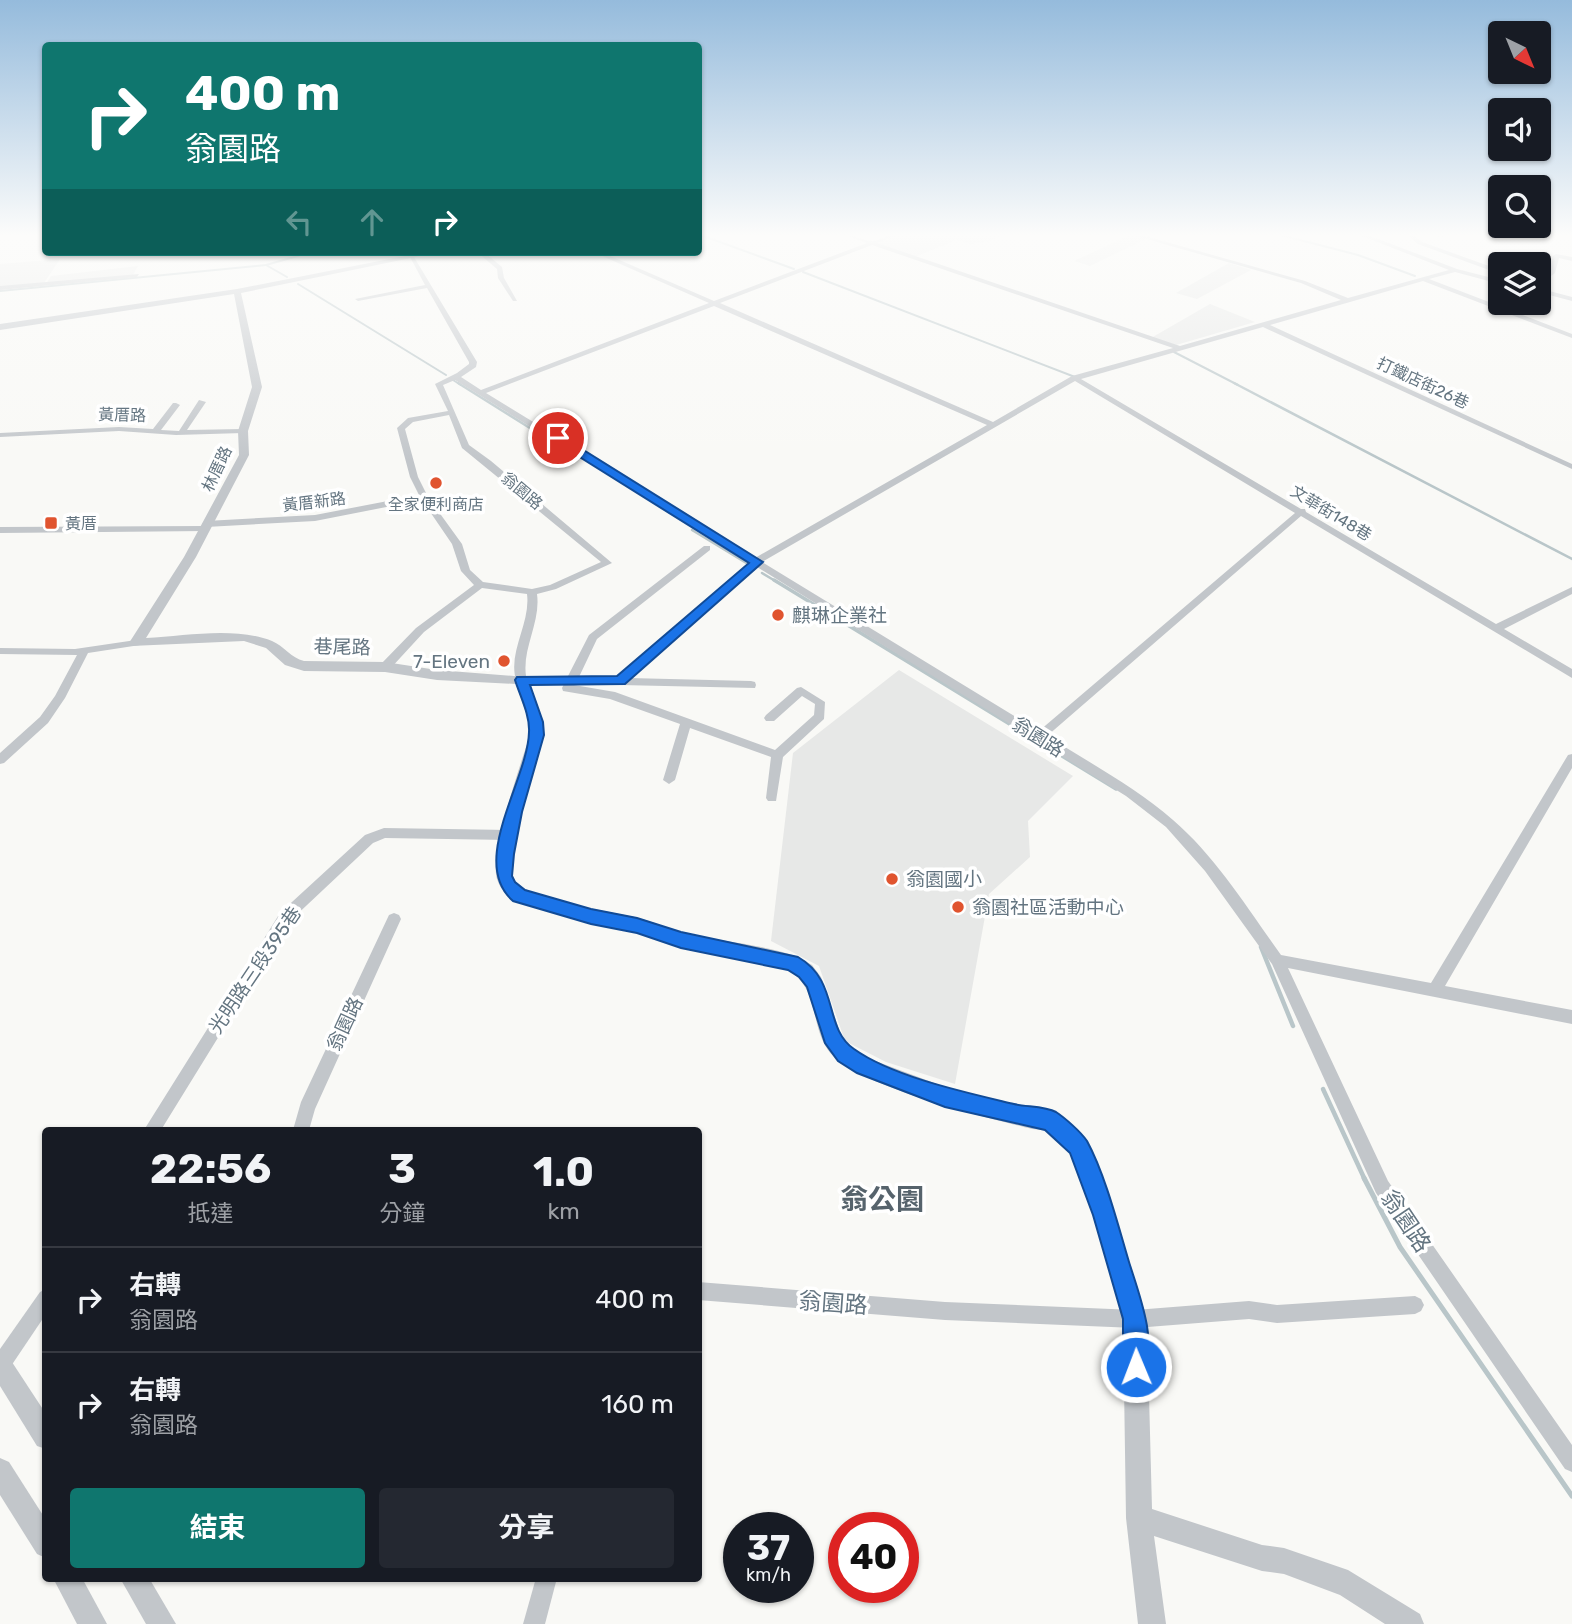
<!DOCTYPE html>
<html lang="zh-TW">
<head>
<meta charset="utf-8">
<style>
	:root { --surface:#171b24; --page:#242831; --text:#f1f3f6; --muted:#9ea1a6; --line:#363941; --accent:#0f766e }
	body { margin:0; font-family:Rubik,"Noto Sans TC",sans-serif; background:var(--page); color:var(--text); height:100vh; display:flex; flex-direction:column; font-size:26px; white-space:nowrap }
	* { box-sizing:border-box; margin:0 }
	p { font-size:23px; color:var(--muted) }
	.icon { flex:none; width:38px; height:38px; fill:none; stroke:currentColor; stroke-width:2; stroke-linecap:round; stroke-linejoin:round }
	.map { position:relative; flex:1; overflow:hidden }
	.drawer { position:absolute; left:42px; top:1127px; width:660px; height:455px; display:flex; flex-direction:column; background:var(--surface); border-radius:7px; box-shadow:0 2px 5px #0004 }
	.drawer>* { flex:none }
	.banner { position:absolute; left:42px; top:42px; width:660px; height:214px; border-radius:7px; box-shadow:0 2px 5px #0004; background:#0f766e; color:#fff; overflow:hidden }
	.needle { width:46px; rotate:137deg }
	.tools { position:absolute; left:1488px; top:21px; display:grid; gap:14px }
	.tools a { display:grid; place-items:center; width:63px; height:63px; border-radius:7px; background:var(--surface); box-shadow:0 2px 5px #0004; font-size:35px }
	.speed { position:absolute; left:723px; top:1512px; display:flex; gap:14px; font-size:35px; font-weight:700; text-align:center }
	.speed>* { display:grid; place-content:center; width:91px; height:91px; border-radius:50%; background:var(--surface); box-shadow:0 2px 5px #0004; line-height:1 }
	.speed small { font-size:18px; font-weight:400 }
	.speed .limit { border:10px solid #d22; background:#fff; color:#111 }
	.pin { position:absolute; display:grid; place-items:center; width:60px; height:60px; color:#fff; margin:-30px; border:4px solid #fff; border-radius:50%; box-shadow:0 2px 7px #0007 }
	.me { position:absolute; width:77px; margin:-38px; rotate:359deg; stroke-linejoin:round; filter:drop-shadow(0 0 5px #0008) }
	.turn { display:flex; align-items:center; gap:24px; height:147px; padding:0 28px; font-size:32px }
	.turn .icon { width:91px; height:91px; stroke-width:2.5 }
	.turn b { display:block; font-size:49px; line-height:60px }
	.lanes { display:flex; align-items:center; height:66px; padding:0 28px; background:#0003; justify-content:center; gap:35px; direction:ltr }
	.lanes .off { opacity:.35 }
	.eta { display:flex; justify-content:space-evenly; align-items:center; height:119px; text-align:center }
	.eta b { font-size:42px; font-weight:700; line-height:49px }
	.cta { display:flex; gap:14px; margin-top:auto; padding:14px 28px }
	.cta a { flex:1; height:80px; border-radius:7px; background:var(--accent); color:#fff; font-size:28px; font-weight:700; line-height:80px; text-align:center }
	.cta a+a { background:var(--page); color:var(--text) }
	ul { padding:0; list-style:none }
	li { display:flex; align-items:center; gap:21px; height:105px; padding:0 28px; border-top:2px solid var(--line) }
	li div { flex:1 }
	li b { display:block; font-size:26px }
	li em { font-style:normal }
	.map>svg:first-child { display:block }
	.built { fill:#e7e8e7 }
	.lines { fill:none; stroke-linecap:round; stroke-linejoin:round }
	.stream-far4 { stroke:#b9c6c9; stroke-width:2 }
	.stream-far3 { stroke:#b9c6c9; stroke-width:2.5 }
	.stream-far2 { stroke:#b9c6c9; stroke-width:3.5 }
	.stream-far1 { stroke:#b9c6c9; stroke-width:4.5 }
	.stream { stroke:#b9c6c9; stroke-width:5 }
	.minor { fill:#c2c6ca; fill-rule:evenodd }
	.tertiary { fill:#c2c6ca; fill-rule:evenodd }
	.route { fill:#1a73e8; stroke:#114b97; stroke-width:2 }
	.poi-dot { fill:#e0542f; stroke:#fff; stroke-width:2.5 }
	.labels { text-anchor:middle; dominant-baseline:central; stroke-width:7; stroke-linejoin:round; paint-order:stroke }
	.far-street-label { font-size:16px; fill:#647581; stroke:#fff }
	.far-poi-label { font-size:16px; fill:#647581; stroke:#fff }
	.poi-label { font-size:19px; fill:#647581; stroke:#fff; text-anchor:start }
	.street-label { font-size:19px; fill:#647581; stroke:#fff }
	.near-street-label { font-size:23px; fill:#647581; stroke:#fff }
	.near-quarter-label { font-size:28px; font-weight:bold; fill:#56636c; stroke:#fff }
</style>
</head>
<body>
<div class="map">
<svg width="1572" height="1624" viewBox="0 0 1572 1624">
	<rect width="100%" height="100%" fill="#f9f9f6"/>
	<g class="built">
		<polygon points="901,234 1002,234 991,241 971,244 956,240 915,257 874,244"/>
		<polygon points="1130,235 1146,239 1090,266 1074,261"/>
		<polygon points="60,259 44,283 0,287 0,264"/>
		<polygon points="1229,263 1251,270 1197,299 1176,293"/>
		<polygon points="138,266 133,275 46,284 51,276"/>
		<polygon points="1210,304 1255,322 1176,345 1151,338"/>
		<polygon points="899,670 1073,776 1028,821 1030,857 989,894 955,1084 886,1062 845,1041 819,966 771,941 793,753"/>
	</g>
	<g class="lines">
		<g class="stream-far4">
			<polyline points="698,234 794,269"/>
			<polyline points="1277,234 1358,255 1415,276"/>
			<polyline points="266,265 287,277"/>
			<polyline points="803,272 1075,377"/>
			<polyline points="298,284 446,375"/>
			<polyline points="0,291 266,265 312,252"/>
			<polyline points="1174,352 1238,385"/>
			<polyline points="453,380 461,385"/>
		</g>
		<g class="stream-far3">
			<polyline points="458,383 565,450"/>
			<polyline points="1234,383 1572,559"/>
			<polyline points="692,530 748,564"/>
			<polyline points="762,573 777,582"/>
		</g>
		<polyline class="stream-far2" points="774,580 1116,789"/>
		<g class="stream-far1">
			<polyline points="1261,947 1293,1026"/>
			<polyline points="1323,1089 1365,1180"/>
		</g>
		<polyline class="stream" points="1364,1178 1400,1247 1572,1496"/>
		<g class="minor">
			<path d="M 842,234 C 853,234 861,240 871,241 C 880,241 889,234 899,234 L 877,243 L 1180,346 L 1341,300 L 1301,283 L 1129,234 L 1138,234 L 1305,281 L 1348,298 L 1449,270 L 1357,234 L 1365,234 L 1457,269 L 1500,280 L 1500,284 L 1455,272 L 1429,279 L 1572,334 L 1572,338 L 1423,281 L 1270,325 L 1572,464 L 1572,469 L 1263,327 L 1081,379 L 1301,509 L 1305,509 L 1306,512 L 1496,624 L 1572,587 L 1572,594 L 1504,629 L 1572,669 L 1572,678 L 1301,516 L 1047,736 C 1090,763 1135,787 1173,820 C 1216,857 1248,909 1281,955 L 1431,983 L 1568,755 L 1572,754 L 1572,768 L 1445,986 L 1572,1010 L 1572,1024 L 1288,968 L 1388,1181 L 1572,1445 L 1572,1472 L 1565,1469 L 1376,1193 L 1272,964 L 1205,871 L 1166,827 L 1126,796 L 757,567 L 629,678 L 751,681 L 755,682 L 756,685 L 755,688 L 575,684 L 574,685 L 615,692 L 775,750 L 814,715 L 815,704 L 802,696 L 774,721 L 766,721 L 764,718 L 766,715 L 797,688 L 801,687 L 825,702 L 824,719 L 783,757 L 776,801 L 768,801 L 766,798 L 771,757 L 690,728 L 675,780 L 669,784 L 663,780 L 680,724 L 610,699 L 563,691 L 562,688 L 564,684 L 517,683 C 506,654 531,624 527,594 L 482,588 L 424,632 L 389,670 L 381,670 L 380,667 L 381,664 L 416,628 L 474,585 L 461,571 L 452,544 L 422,500 L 315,521 L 206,527 L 202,524 L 206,521 L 315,515 L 419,495 L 410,477 L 397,428 L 408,418 L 448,411 L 435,384 L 457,373 L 469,364 L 469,362 L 427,288 L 358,301 L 355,299 L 425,285 L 410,257 L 414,257 L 477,362 L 476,367 L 461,377 L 481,390 L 709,303 L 593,252 L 601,252 L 714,301 L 867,243 ZM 872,245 L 1173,348 L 1072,376 L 993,422 L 720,303 ZM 714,306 L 987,425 L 755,558 L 486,393 ZM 455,380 L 750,563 L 740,574 L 616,678 L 579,677 L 597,639 L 710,550 L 710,546 L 704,546 L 589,635 L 568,676 L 526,676 C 522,648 541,622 537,594 L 556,589 L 612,563 L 491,461 L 469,445 L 443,385 ZM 1075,381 L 1295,513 L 1039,731 L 762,562 ZM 449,415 L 462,448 L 601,562 L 550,585 L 532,589 L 483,582 L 470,570 L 462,544 L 428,497 L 418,477 L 405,429 L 413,422 Z"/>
			<polygon points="1406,234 1412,234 1422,242 1500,270 1500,274 1418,244"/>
			<polygon points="1425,234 1445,234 1446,235 1443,237"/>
			<polygon points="477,252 484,252 502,267 504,278 517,301 513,301 498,278 497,269"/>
			<polygon points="1556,254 1572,257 1572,261 1559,258 1555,273 1538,286 1538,281 1550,271 1553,256"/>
			<polygon points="139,274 137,277 0,290 0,286"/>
			<polygon points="1538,288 1572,297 1572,301 1538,292"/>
			<polygon points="199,400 206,402 187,430 243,429 247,431 243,433 176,435 119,431 0,437 0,433 119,427 153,429 173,403 176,403 180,405 161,430 179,431"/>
			<polygon points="203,526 206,527 206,531 0,533 0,527"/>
			<polygon points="136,640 141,643 140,645 88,653 65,698 48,723 4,763 0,764 0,753 40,717 55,696 77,655 0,654 0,648 75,649"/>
			<polygon points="384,828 509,830 513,831 515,835 513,839 509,840 385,838 373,843 290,921 161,1130 144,1130 280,913 365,835"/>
			<polygon points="394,913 399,915 401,919 315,1109 309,1130 293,1130 301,1102 389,915"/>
			<polygon points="698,1282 945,1302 1135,1310 1249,1301 1277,1305 1415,1296 1421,1299 1424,1305 1421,1311 1415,1314 1277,1323 1249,1319 1135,1328 945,1320 698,1300"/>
			<polygon points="46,1289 46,1314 7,1372 0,1374 0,1349 40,1292"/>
			<polygon points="536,1578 557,1578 545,1624 523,1624"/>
		</g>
		<g class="tertiary">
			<path d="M 425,252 L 440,252 L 241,293 L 262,387 L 248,431 L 249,455 L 196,557 L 146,638 C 186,636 233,626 272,641 C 284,646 291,658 304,661 L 385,662 L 437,670 L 526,677 L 543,722 L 544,735 C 537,760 504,859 514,879 C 524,900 615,912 639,918 C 654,922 669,929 684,933 C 721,942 763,944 798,957 L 812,965 L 821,977 L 842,1038 L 852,1048 L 870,1059 L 945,1087 L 1032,1109 L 1049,1110 L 1056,1113 L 1085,1139 L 1115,1215 L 1147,1319 L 1152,1509 L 1262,1545 L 1284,1548 L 1348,1570 L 1420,1614 L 1424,1624 L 1385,1624 L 1340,1595 L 1284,1574 L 1262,1571 L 1154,1536 L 1166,1624 L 1138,1624 L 1126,1518 L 1123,1319 L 1093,1215 L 1070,1153 L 1045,1130 L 1032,1129 C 988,1118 852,1085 828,1050 C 810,1024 819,988 788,970 L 681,948 L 637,932 L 591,924 L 513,900 C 505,894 500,888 497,879 C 489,854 521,763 530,735 L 529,722 L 516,684 L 437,680 L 385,672 L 304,671 L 285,665 L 266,648 L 244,641 L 131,646 L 129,643 L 184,557 L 239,455 L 238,431 L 252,387 L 234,294 L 0,330 L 0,324 L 237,289 Z"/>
			<polygon points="0,1352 8,1356 46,1414 46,1449 37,1446 0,1386"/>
			<polygon points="0,1458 9,1462 46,1520 46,1558 37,1554 0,1495"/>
			<polygon points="53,1578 82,1578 107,1624 77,1624"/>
			<polygon points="120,1578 149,1578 176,1624 146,1624"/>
		</g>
	</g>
	<linearGradient id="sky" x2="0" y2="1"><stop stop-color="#95bbdc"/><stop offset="0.51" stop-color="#fcfcfb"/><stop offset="1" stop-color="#fcfcfb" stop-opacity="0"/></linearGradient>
	<rect width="1572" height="461" fill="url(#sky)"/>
	<path class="route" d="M 554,436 L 561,436 L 763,562 L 625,684 L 530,685 L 543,722 L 544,735 L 522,812 L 514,854 L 512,876 L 515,882 L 525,890 L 591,909 L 637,918 L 681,932 L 798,957 C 840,981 823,1028 854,1049 C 893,1077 968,1093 1014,1104 C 1027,1107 1045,1106 1056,1112 C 1065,1118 1081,1132 1087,1141 C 1105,1174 1118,1225 1129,1262 C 1139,1294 1158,1342 1144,1375 L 1136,1379 L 1127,1375 L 1123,1367 L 1123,1319 L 1093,1215 L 1070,1153 L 1045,1130 L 945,1107 L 857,1073 L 838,1061 L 825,1043 L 807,987 L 799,977 L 788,970 L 681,948 L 637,933 L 591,924 L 513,901 C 468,862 528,780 529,732 C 530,715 520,696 515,680 L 517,677 L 617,676 L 749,563 L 554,441 Z"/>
	<g class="poi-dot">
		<circle cx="436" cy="483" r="7"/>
		<rect x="44" y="516" width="14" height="14" rx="3.5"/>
		<circle cx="778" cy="615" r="7"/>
		<circle cx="504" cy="661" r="7"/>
		<circle cx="892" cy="879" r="7"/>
		<circle cx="958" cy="907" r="7"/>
	</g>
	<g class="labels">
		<g class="far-street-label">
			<text transform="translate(1423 383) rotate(25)">打鐵店街26巷</text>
			<text transform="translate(122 415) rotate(1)">黃厝路</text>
			<text transform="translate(217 469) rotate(-65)">林厝路</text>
			<text transform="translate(522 491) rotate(40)">翁園路</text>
			<text transform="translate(314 502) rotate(-7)">黃厝新路</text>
			<text transform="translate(1331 513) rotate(31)">文華街148巷</text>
		</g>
		<g class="far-poi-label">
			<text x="436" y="504">全家便利商店</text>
			<text x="65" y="523" text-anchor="start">黃厝</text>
		</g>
		<g class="poi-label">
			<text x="792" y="615">麒琳企業社</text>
			<text x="490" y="661" text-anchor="end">7-Eleven</text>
			<text x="906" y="879">翁園國小</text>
			<text x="972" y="907">翁園社區活動中心</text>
		</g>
		<g class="street-label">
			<text transform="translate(342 647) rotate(1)">巷尾路</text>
			<text transform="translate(1038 737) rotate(32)">翁園路</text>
			<text transform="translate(255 970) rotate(-56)">光明路三段395巷</text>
			<text transform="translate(345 1024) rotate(-65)">翁園路</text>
		</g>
		<g class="near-street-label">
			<text transform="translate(1406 1221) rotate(56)">翁園路</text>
			<text transform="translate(833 1303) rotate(4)">翁園路</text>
		</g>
		<g class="near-quarter-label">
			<text x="882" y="1199">翁公園</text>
		</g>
	</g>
</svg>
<div class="tools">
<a><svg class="needle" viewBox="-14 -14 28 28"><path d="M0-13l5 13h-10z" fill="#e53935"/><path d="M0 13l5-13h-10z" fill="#9ea1a6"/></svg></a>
<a><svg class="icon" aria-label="sound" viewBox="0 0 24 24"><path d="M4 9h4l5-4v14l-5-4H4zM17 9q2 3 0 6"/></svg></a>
<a><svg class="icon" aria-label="search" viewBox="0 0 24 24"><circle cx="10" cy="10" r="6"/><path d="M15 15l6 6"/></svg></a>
<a><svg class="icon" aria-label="layers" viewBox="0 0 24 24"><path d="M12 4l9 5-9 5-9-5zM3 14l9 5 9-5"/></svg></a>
</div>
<div class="speed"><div>37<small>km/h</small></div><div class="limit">40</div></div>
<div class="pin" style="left:558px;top:438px;background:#d93025"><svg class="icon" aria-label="arrive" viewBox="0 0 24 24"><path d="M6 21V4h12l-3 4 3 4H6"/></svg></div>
<svg class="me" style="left:1136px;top:1367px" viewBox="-20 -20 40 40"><circle r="17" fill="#1a73e8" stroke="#fff" stroke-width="3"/><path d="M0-11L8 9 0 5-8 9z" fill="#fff"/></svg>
<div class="banner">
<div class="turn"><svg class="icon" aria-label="right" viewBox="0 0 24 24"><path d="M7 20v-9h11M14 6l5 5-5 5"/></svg><div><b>400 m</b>翁園路</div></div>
<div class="lanes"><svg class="icon off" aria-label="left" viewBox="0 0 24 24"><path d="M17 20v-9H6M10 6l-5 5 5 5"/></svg><svg class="icon off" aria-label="ahead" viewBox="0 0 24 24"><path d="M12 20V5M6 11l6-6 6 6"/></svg><svg class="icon" aria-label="right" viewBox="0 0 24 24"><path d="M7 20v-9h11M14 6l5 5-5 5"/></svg></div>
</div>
<section class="drawer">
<div class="eta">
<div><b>22:56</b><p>抵達</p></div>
<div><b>3</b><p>分鐘</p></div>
<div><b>1.0</b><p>km</p></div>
</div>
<ul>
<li><svg class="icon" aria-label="right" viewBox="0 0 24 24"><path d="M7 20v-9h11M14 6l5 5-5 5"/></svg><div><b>右轉</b><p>翁園路</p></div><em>400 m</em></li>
<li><svg class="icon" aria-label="right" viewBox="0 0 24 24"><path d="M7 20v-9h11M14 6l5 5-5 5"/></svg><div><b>右轉</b><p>翁園路</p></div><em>160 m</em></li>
</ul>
<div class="cta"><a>結束</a><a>分享</a></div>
</section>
</div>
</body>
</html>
